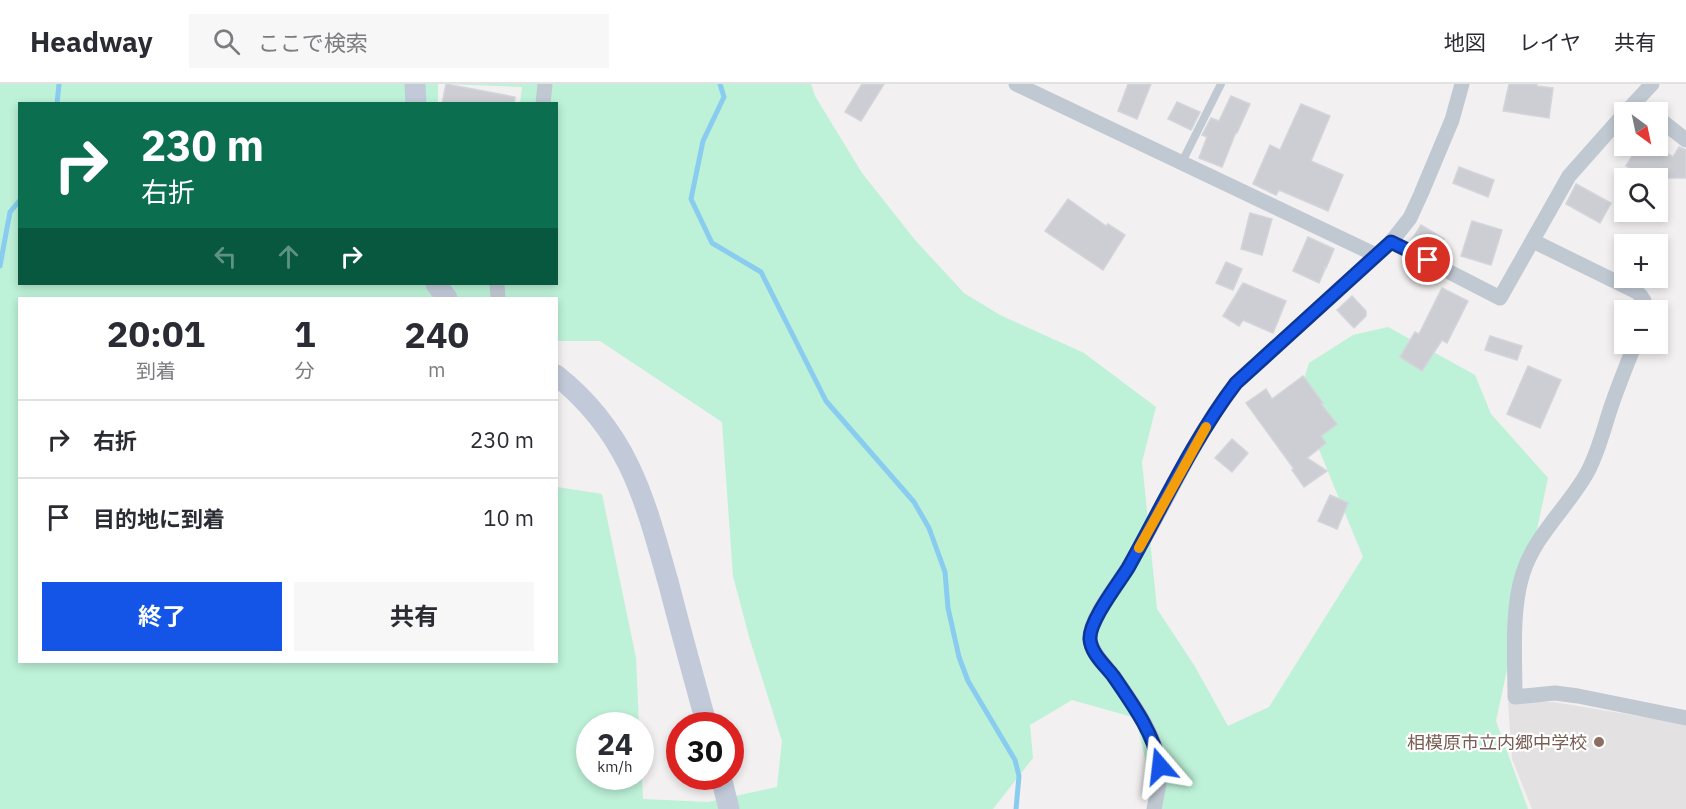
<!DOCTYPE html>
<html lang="ja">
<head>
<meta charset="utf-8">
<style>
	:root { --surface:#fff; --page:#f7f7f7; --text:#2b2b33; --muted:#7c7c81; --line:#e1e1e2; --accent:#1455e8 }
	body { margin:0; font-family:"IBM Plex Sans","Noto Sans JP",sans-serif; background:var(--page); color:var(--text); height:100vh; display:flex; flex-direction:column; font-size:22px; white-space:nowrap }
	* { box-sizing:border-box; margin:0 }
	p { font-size:20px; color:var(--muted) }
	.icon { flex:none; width:33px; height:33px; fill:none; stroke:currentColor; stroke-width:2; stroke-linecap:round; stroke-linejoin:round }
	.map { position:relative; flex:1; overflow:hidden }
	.details { position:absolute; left:18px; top:213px; width:540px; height:366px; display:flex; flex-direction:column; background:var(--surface); border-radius:0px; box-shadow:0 3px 9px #0003 }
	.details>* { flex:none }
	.hud { position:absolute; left:18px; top:18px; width:540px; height:183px; border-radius:0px; box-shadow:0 3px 9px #0003; background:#0b6e4f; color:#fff; overflow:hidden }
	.needle { width:39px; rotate:147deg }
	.controls { position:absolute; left:1614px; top:18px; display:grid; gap:12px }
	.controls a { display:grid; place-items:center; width:54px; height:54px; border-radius:0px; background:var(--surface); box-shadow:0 3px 9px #0003; font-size:30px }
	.speed { position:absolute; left:576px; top:628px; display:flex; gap:12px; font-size:30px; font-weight:700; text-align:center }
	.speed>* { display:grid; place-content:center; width:78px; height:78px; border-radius:50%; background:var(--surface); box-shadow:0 3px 9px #0003; line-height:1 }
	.speed small { font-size:15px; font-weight:400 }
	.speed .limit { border:9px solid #d22; background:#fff; color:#111 }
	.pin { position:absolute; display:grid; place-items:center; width:51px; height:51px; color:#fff; margin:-26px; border:3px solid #fff; border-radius:50%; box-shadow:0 2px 6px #0007 }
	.me { position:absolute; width:66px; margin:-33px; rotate:343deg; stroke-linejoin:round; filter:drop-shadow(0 0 4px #0008) }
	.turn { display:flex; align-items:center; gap:21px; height:126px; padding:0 24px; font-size:27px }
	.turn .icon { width:78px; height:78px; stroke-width:2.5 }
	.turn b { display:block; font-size:42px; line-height:51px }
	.lanes { display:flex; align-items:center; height:57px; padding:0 24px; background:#0003; justify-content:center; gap:30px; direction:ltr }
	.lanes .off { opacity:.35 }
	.eta { display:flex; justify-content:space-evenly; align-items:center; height:102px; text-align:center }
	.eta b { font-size:36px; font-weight:700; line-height:42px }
	.action { display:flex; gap:12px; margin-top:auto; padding:12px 24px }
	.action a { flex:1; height:69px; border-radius:0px; background:var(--accent); color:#fff; font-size:24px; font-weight:700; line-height:69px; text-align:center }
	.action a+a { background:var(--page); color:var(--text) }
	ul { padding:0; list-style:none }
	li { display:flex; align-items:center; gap:18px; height:78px; padding:0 24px; border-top:2px solid var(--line) }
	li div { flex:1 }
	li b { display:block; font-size:22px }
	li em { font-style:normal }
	header { display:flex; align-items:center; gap:36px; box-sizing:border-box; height:84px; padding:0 30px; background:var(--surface); border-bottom:2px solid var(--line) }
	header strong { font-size:28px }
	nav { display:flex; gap:33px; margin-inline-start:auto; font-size:21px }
	.search { width:420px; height:54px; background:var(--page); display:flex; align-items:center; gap:15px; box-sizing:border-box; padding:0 21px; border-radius:0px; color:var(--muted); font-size:22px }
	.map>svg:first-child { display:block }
	.education { fill:#e3e1e2 }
	.green { fill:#bdf1d8; fill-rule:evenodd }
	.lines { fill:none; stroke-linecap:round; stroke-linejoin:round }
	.stream { stroke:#89ccef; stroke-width:5 }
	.building { fill:#ccced4; stroke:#d3d5db; stroke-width:1.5 }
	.lane { stroke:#c0c8d2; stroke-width:8 }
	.street { stroke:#c0c8d2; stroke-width:15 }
	.secondary { stroke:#c2cad9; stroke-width:21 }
	.route-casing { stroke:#0d3797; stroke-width:15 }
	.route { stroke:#1455e8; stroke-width:10 }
	.slow { stroke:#f59e0b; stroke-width:10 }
	.education-dot { fill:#8d6e63; stroke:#fff; stroke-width:2 }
	.labels { text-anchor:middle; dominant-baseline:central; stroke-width:4.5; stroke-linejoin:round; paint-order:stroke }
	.education-label { font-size:18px; fill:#785e54; stroke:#fff; text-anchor:end }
</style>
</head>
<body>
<header>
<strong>Headway</strong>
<div class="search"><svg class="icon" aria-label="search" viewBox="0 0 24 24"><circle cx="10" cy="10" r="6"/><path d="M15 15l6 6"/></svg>ここで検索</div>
<nav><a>地図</a><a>レイヤ</a><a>共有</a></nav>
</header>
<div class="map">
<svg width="1686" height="725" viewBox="0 0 1686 725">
	<rect width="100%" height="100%" fill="#f2f0f0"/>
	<polygon class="education" points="1508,618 1554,618 1686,640 1686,725 1532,725 1512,675"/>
	<path class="green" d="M 0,0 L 438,0 L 438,20 L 20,20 L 20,200 L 556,200 L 556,20 L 520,19 L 522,3 L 446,0 L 811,0 L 815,12 L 862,89 L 915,156 L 964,209 L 1000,231 L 1084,269 L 1156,323 L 1142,378 L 1157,525 L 1194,581 L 1228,642 L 1269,623 L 1363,473 L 1298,314 L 1309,279 L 1353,251 L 1388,243 L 1475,291 L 1491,330 L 1548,394 L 1496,637 L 1528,725 L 1153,725 L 1146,679 L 1136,634 L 1072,616 L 1030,641 L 1033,674 L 993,725 L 0,725 ZM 20,214 L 556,214 L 557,257 L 600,257 L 722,338 L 733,492 L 750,556 L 782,657 L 777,703 L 708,718 L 643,715 L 641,672 L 640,693 L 590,693 L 590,642 L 639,642 L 636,574 L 602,410 L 557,403 L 556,578 L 20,578 Z"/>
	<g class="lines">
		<g class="stream">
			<polyline points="720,0 724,13 703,57 691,115 712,159 761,188 826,317 914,418 929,444 945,488 948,524 959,573 968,597 1015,676 1019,692 1016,725"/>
			<polyline points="57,20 59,0"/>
			<polyline points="0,182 10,128 20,116"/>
		</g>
	</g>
	<g class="building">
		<polygon points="446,0 515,13 514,20 442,20"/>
		<polygon points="862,0 884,0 861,37 845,28"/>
		<polygon points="1128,0 1151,0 1137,35 1118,27"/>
		<polygon points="1509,0 1537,0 1537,2 1553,4 1549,34 1503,27"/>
		<polygon points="1231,12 1250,20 1237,49 1236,48 1222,83 1199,74 1207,53 1202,51 1211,34 1219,37"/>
		<polygon points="1177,18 1200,28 1191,46 1168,35"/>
		<polygon points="1301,20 1330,32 1311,77 1343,91 1328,127 1279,106 1276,111 1253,100 1270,61 1280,66"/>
		<polygon points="1638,62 1654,62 1673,73 1679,63 1686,66 1686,94 1649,94 1626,82"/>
		<polygon points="1459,83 1494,96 1488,113 1453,99"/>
		<polygon points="1576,100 1611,119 1600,139 1566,120"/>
		<polygon points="1068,115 1106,142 1108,140 1125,151 1103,186 1045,147"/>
		<polygon points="1250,129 1272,135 1262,171 1241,165"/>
		<polygon points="1472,137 1502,146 1491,181 1461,172"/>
		<polygon points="1421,141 1444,155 1435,170 1411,157"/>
		<polygon points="1308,153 1334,165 1326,184 1324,183 1325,185 1319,199 1293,187"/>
		<polygon points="1226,178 1242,185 1233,206 1216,199"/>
		<polygon points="1243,199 1286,217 1273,249 1243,236 1239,242 1223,232"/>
		<polygon points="1442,204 1468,217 1447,259 1442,256 1422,287 1400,273 1415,248 1419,250"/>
		<polygon points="1352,212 1366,227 1366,232 1354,244 1337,226"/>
		<polygon points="1490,252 1522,262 1517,276 1485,266"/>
		<polygon points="1528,282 1561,296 1540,344 1507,330"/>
		<polygon points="1303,292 1323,319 1321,320 1337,340 1321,352 1326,359 1307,374 1327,387 1304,403 1292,386 1294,385 1246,319 1266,305 1272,315"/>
		<polygon points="1232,355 1248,369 1232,388 1215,374"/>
		<polygon points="1330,411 1348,419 1337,445 1318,437"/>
	</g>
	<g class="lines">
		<polyline class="lane" points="1182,78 1221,0"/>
		<g class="street">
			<polyline points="1016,0 1376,171"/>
			<polyline points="543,20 545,0"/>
			<polyline points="1626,28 1652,0"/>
			<polyline points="1658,34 1686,56"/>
			<path d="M 1533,157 L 1637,208 C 1643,213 1646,218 1646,226"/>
			<polyline points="1391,158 1500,214 1569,92 1624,30"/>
			<polyline points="497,200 498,214"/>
			<path d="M 1635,260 C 1627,280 1619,300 1612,320 C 1604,343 1599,367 1587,389 C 1568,423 1535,451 1523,489 C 1511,526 1515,575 1515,613 L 1555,609 L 1578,612 L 1686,634"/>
			<path d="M 1154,725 C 1157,711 1161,694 1159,680 C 1155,647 1131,617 1113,591 C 1105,580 1093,570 1090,557 C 1087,538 1115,504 1125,488 C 1164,426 1191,357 1236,299 L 1391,158 L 1410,134 L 1421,110 L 1452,36 L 1462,0"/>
		</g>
		<g class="secondary">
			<polyline points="415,0 416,20"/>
			<polyline points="436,200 447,214"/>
			<path d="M 556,291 C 629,349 645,416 669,501 C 681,548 694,595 707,642"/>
			<polyline points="721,693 729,725"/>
		</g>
	</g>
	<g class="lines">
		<g class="route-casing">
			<path id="route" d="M 1160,682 C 1153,648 1133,621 1114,593 C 1106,582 1091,570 1090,555 C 1089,537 1118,500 1128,484 C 1162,423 1194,354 1236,299 L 1391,158 L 1428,176"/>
		</g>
		<use href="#route" class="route"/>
		<polyline class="slow" points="1139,464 1206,343"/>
	</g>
	<circle class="education-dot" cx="1599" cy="658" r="6"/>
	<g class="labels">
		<g class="education-label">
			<text x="1587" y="658">相模原市立内郷中学校</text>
		</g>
	</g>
</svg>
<div class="controls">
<a><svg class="needle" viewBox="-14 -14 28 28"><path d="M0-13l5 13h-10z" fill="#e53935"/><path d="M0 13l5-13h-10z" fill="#7c7c81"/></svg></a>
<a><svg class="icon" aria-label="search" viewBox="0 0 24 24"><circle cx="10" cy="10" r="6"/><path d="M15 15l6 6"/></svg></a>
<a>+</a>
<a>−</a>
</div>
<div class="speed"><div>24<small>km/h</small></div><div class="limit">30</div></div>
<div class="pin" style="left:1428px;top:176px;background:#d93025"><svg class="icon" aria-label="arrive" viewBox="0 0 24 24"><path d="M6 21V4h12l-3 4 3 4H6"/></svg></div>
<svg class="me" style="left:1160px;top:682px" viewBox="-20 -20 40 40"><path d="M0-17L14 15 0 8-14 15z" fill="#1455e8" stroke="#fff" stroke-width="4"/></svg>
<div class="hud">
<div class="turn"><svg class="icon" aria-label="right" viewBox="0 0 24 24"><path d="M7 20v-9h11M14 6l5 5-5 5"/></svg><div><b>230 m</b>右折</div></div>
<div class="lanes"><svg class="icon off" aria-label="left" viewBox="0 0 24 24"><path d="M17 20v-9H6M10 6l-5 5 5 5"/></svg><svg class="icon off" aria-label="ahead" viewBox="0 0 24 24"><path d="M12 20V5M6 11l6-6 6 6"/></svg><svg class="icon" aria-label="right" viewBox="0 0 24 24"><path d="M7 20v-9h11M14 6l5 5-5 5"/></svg></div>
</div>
<section class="details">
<div class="eta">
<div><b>20:01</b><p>到着</p></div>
<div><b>1</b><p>分</p></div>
<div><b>240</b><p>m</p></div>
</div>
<ul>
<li><svg class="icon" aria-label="right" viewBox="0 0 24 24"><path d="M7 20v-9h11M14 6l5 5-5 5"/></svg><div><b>右折</b></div><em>230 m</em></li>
<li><svg class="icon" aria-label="arrive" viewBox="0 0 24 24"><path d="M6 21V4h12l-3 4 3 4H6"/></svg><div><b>目的地に到着</b></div><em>10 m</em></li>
</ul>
<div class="action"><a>終了</a><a>共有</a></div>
</section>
</div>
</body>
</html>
